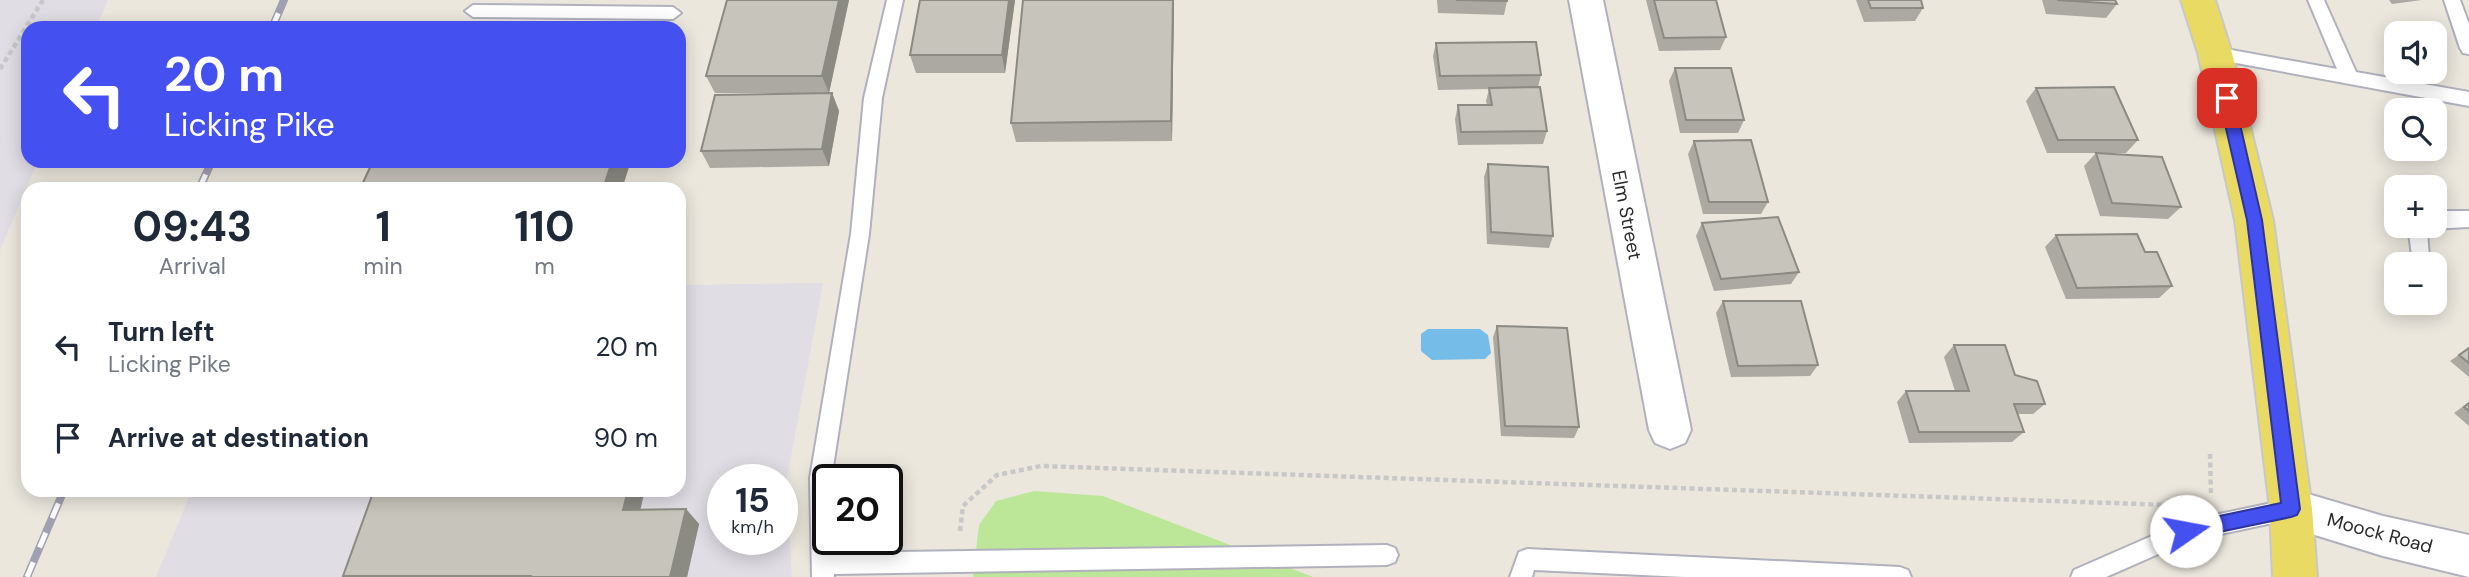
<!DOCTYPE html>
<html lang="en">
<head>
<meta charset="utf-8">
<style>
	:root { --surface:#fff; --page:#f2f2f3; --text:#1f2937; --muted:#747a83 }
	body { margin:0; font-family:"DM Sans",sans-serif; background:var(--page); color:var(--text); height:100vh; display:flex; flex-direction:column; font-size:26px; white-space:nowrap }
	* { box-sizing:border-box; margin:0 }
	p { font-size:23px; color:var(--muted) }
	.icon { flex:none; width:38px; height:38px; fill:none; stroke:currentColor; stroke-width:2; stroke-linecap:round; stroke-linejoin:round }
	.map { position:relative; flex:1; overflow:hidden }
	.sheet { position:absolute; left:21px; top:182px; width:665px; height:315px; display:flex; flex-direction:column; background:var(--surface); border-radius:21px; box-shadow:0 4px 18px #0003 }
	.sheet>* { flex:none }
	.guide { position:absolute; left:21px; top:21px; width:665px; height:147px; border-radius:21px; box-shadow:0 4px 18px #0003; background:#4550f1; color:#fff; overflow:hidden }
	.buttons { position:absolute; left:2384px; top:21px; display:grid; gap:14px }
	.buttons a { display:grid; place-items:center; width:63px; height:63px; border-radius:14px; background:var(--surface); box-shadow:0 4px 18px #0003; font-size:35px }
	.speed { position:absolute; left:707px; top:464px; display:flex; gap:14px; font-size:35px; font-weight:700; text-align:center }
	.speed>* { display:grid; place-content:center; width:91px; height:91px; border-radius:50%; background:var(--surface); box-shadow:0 4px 18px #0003; line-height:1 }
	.speed small { font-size:18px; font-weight:400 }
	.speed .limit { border:4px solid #111; border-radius:10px; background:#fff; color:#111 }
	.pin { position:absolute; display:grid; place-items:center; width:60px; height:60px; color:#fff; margin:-30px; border-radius:14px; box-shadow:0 4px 10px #0006 }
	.me { position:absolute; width:77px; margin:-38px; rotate:78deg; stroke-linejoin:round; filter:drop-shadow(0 0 5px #0008) }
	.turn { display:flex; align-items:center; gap:24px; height:147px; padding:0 28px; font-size:32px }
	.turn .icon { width:91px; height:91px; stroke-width:2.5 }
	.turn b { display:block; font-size:49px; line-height:60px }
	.eta { display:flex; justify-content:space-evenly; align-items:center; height:119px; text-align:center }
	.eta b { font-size:42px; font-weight:700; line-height:49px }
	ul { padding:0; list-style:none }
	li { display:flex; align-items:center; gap:21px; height:91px; padding:0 28px }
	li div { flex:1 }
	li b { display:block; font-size:26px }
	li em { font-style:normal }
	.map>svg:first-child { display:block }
	.industrial { fill:#e0dde4; fill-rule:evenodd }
	.pitch { fill:#bce698 }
	.water { fill:#75bce8 }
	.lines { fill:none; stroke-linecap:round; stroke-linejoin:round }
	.service-casing { stroke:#b0b1bd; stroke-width:4 }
	.minor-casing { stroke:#b0b1bd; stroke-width:4 }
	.secondary-casing { stroke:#b0b1bd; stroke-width:4 }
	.primary-casing { stroke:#c8c8c8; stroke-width:4 }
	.path { stroke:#c8c8c8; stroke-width:4.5; stroke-dasharray:5 3.5; stroke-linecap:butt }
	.service { fill:#fff; fill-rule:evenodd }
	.minor { fill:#fff; fill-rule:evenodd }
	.secondary { fill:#fff; fill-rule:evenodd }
	.primary { fill:#e9da64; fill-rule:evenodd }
	.rail-casing { stroke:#a0a0b3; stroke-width:8 }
	.rail { stroke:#fff; stroke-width:5; stroke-dasharray:16; stroke-linecap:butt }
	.wall { fill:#aba9a1 }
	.shaded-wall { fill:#8b8a83 }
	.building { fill:#c7c5bb; stroke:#8b8a83; stroke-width:2 }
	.route { fill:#4550f1; stroke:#2d349d; stroke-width:2 }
	.labels { text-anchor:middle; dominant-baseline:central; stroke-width:6; stroke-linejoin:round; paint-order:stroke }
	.street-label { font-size:19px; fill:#2a2a2a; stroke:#fff }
</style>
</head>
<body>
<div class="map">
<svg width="2469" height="577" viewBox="0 0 2469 577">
	<rect width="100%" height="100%" fill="#ebe7dd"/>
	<g class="industrial">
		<polygon points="0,0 108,0 96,28 28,28 28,161 38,161 0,250"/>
		<path d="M 823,283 L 786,484 L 792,577 L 156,577 L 192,490 L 679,490 L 679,285 ZM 723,480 L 782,480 L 782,539 L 723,539 Z"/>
	</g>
	<polygon class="pitch" points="1034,491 1103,496 1313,577 973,577 979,525 996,501"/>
	<polygon class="water" points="1428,329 1480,329 1488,335 1491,353 1485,359 1432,360 1421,351 1421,334"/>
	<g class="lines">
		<g class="service-casing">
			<g id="service">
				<polygon points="887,0 903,0 882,98 869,234 831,480 828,480 828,539 833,539 833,553 1387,545 1395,548 1398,555 1395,562 1387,565 834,574 834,577 812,577 810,478 851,234 864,98"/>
				<polygon points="2308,0 2324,0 2356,72 2469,92 2469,106 2209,58 2206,53 2209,48 2215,47 2337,69"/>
				<polygon points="2444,0 2460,0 2469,24 2469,54 2463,53 2460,48"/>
				<polygon points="473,5 673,7 681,13 673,19 473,17 465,11"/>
				<polygon points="2444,211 2469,211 2469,227 2431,229 2427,232 2429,257 2427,263 2413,263 2408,226 2434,226 2434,214"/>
				<polygon points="2291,499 2299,502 2302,509 2299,516 2291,519 2188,541 2106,577 2071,577 2074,570 2186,521"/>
				<polygon points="1527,549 1900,567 1908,570 1911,577 1685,577 1534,570 1532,577 1510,577 1519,552"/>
			</g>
		</g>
		<g class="minor-casing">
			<polygon id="minor" points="1569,0 1603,0 1691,430 1685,443 1670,449 1655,443 1649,430"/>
		</g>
		<g class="secondary-casing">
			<polygon id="secondary" points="2291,489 2383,516 2469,535 2469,577 2383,556 2276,523 2270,509 2276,495"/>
		</g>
		<g class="primary-casing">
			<polygon id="primary" points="2181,0 2215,0 2232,53 2273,220 2312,509 2317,577 2273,577 2270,509 2235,220 2198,53"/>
		</g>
		<g class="path">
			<polyline points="0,69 43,0"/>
			<polyline points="2210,454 2211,495"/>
			<polyline points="960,531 963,506 997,475 1041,466 2169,505"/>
		</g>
		<use href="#service" class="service"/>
		<use href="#minor" class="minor"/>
		<use href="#secondary" class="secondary"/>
		<use href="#primary" class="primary"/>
		<g class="rail-casing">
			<g id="rail">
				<polyline points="272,28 284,0"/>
				<polyline points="199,189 212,161"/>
				<polyline points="27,577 64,490"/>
			</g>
		</g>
		<use href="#rail" class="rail"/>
	</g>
	<g class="wall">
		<polygon points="849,0 829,93 715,93 706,76"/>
		<polygon points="920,0 1015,0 1005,73 916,73 910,55"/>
		<polygon points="1023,0 1174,0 1172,141 1016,142 1011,123"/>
		<polygon points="1437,0 1507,0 1507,1 1504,15 1438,13"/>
		<polygon points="1646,0 1716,0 1726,37 1720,50 1659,51"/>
		<polygon points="1856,0 1921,0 1923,8 1915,21 1864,22"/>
		<polygon points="2042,0 2115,0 2117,4 2106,18 2046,14"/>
		<polygon points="2389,0 2422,0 2392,4"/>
		<polygon points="1436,43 1541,75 1538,87 1547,131 1543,144 1458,145 1455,119 1458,105 1487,105 1486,101 1489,89 1438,90 1433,56"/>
		<polygon points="1675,68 1744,120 1738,133 1680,133 1669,81"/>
		<polygon points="2036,88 2138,140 2126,153 2047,153 2026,101"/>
		<polygon points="832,93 839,111 829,166 710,168 701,151"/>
		<polygon points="1694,141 1768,202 1761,214 1703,214 1688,154"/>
		<polygon points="2096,153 2181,207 2168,219 2100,216 2084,166"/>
		<polygon points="1488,164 1553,236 1549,248 1487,244 1484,177"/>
		<polygon points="1702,223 1799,272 1791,284 1714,291 1696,236"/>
		<polygon points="2056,235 2145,252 2172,286 2159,298 2066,299 2045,247"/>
		<polygon points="1723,301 1818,365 1810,376 1731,377 1716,313"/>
		<polygon points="1497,326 1579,427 1574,438 1501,436 1493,337"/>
		<polygon points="1954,345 2015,375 2045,404 2033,414 2018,414 2024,432 2012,442 1909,443 1897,402 1906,391 1955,391 1944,357"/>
		<polygon points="2469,348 2469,377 2450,361"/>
		<polygon points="2469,402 2469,426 2454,413"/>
		<polygon points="686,509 699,524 687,577 344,577 343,576 640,510"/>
	</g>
	<g class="shaded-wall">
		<polygon points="839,0 849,0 829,93 822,76"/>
		<polygon points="1009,0 1015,0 1005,73 1002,55"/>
		<polygon points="1173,0 1174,0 1172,141 1171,121"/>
		<polygon points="832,93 839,111 829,166 822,149"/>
		<polygon points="612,161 631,161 622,189 603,189"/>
		<polygon points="679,340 681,343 679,353"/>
		<polygon points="628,490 645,490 637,524 623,510"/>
		<polygon points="686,509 699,524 687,577 670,577"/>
	</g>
	<g class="building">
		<polygon points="727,0 839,0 822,76 706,76"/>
		<polygon points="920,0 1009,0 1002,55 910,55"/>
		<polygon points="1023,0 1173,0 1171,121 1011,123"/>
		<polygon points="1456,0 1507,0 1507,1"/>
		<polygon points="1654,0 1716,0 1726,37 1664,38"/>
		<polygon points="1868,0 1921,0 1923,8 1871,8"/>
		<polygon points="2057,0 2115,0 2117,4"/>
		<polygon points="1536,42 1541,75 1440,76 1436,43"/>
		<polygon points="1675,68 1731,68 1744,120 1686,120"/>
		<polygon points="1540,87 1547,131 1461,132 1458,105 1492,105 1489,88"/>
		<polygon points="2114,87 2138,140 2058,140 2036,88"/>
		<polygon points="832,93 822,149 701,151 715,95"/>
		<polygon points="1751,140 1768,202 1709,202 1694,141"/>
		<polygon points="2096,153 2162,157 2181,207 2112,203"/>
		<polygon points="373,161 612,161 603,189 360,189"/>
		<polygon points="1488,164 1548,167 1553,236 1491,232"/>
		<polygon points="1778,217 1799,272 1721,279 1702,223"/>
		<polygon points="2137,234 2145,252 2157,252 2172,286 2077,288 2056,235"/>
		<polygon points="1723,301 1801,301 1818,365 1738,366"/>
		<polygon points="1497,326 1567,328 1579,427 1505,426"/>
		<polygon points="1954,345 2005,345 2015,375 2037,381 2045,404 2014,404 2024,432 1919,432 1906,391 1969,391"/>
		<polygon points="2469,348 2469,363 2459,355"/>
		<polygon points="2469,403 2469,411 2464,407"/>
		<polygon points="374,490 628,490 623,510 686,509 670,577 529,577 530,576 343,576"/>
	</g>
	<polygon class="route" points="2227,92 2234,98 2262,220 2300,509 2297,515 2291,517 2186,539 2179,537 2177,531 2179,525 2186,523 2281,503 2247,220 2219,98"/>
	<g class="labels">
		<g class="street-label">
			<text transform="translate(1627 215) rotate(79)">Elm Street</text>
			<text transform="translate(2380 533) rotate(15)">Moock Road</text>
		</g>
	</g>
</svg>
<div class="buttons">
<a><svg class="icon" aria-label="sound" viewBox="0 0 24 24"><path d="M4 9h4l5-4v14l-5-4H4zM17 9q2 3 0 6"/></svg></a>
<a><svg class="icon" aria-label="search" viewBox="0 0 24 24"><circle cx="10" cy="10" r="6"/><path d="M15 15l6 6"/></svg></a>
<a>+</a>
<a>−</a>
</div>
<div class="speed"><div>15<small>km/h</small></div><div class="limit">20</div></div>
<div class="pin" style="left:2227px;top:98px;background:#d93025"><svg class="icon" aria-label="arrive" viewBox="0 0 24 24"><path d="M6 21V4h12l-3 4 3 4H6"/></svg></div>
<svg class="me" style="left:2186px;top:531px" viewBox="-20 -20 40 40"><circle r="19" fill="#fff"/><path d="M0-13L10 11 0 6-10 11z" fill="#4550f1"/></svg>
<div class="guide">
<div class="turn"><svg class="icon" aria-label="left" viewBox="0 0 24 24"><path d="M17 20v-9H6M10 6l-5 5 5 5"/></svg><div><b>20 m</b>Licking Pike</div></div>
</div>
<section class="sheet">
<div class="eta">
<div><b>09:43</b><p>Arrival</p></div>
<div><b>1</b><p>min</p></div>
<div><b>110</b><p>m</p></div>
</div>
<ul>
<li><svg class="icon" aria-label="left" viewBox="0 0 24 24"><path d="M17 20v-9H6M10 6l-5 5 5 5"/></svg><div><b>Turn left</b><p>Licking Pike</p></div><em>20 m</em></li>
<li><svg class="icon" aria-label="arrive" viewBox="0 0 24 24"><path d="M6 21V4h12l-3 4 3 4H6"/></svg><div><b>Arrive at destination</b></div><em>90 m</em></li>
</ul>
</section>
</div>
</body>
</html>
